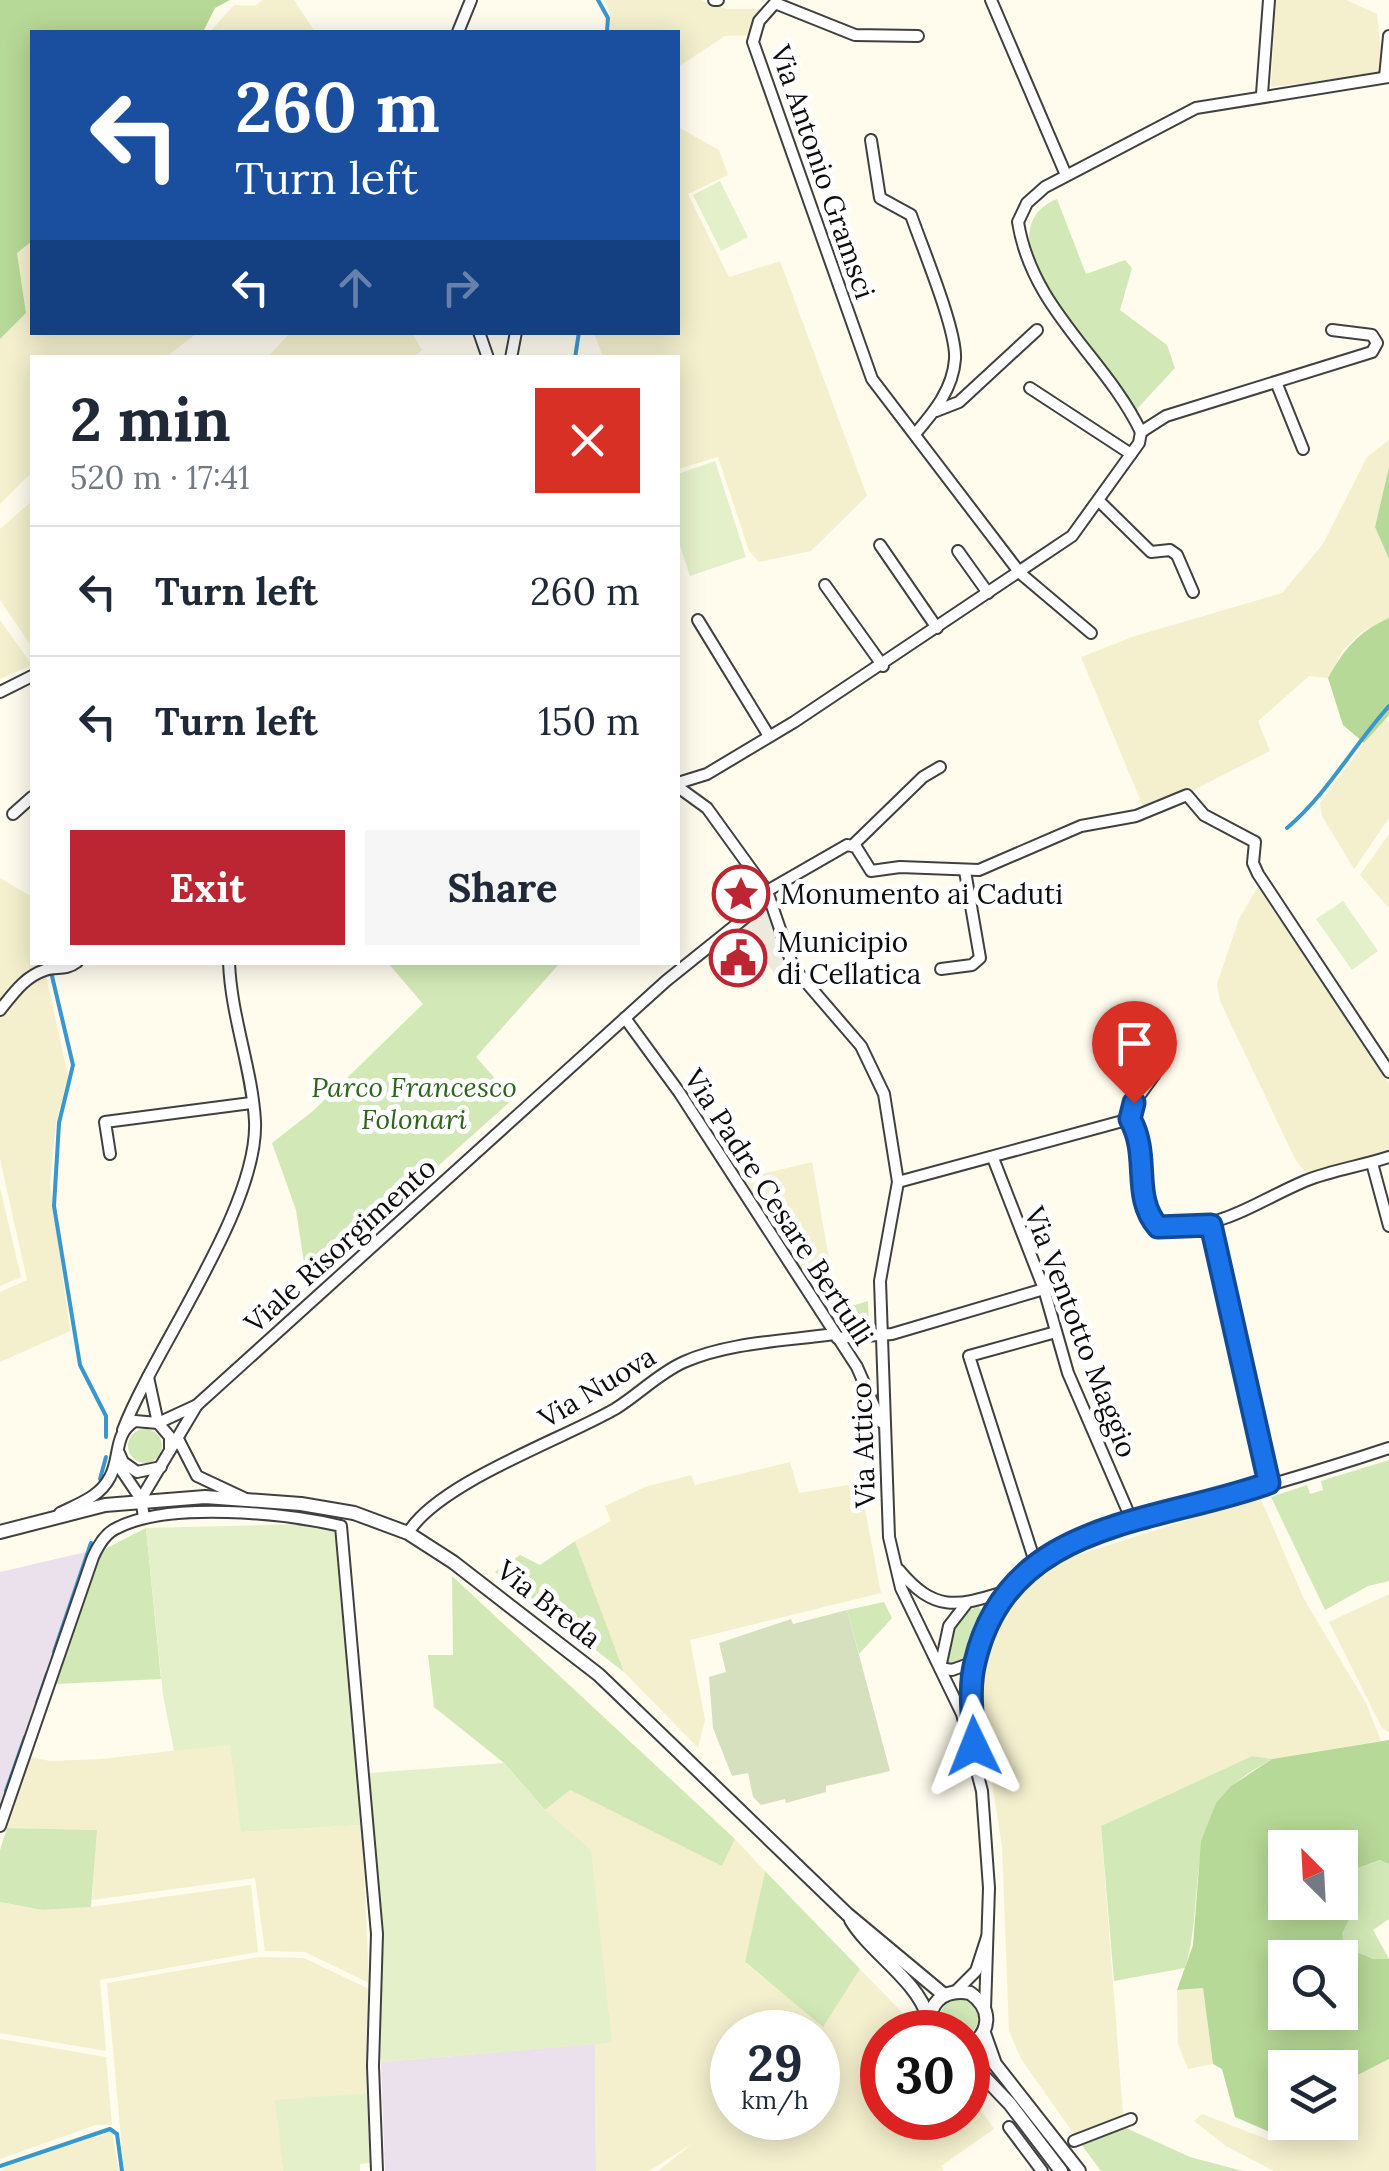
<!DOCTYPE html>
<html lang="en">
<head>
<meta charset="utf-8">
<style>
	:root { --surface:#fff; --page:#f6f6f7; --text:#1f2937; --muted:#747a83; --line:#e0e1e3; --accent:#bc2632 }
	body { margin:0; font-family:Lora,serif; background:var(--page); color:var(--text); height:100vh; display:flex; flex-direction:column; font-size:38px; white-space:nowrap }
	* { box-sizing:border-box; margin:0 }
	p { font-size:32px; color:var(--muted) }
	.icon { flex:none; width:55px; height:55px; fill:none; stroke:currentColor; stroke-width:2; stroke-linecap:round; stroke-linejoin:round }
	.map { position:relative; flex:1; overflow:hidden }
	.panel { position:absolute; left:30px; top:355px; width:650px; height:610px; display:flex; flex-direction:column; background:var(--surface); border-radius:0px; box-shadow:0 5px 25px #0003 }
	.panel>* { flex:none }
	.banner { position:absolute; left:30px; top:30px; width:650px; height:305px; border-radius:0px; box-shadow:0 5px 25px #0003; background:#1a4fa0; color:#fff; overflow:hidden }
	.needle { width:65px; rotate:336deg }
	.fabs { position:absolute; left:1268px; top:1830px; display:grid; gap:20px }
	.fabs a { display:grid; place-items:center; width:90px; height:90px; border-radius:0px; background:var(--surface); box-shadow:0 5px 25px #0003; font-size:50px }
	.speed { position:absolute; left:710px; top:2010px; display:flex; gap:20px; font-size:50px; font-weight:700; text-align:center }
	.speed>* { display:grid; place-content:center; width:130px; height:130px; border-radius:50%; background:var(--surface); box-shadow:0 5px 25px #0003; line-height:1 }
	.speed small { font-size:25px; font-weight:400 }
	.speed .limit { border:15px solid #d22; background:#fff; color:#111 }
	.pin { position:absolute; display:grid; place-items:center; width:85px; height:85px; color:#fff; margin:-102px -42px; border-radius:50% 50% 50% 0; rotate:-45deg; box-shadow:0 0 10px #0007 }
	.pin .icon { rotate:45deg }
	.me { position:absolute; width:110px; margin:-55px; rotate:358deg; stroke-linejoin:round; filter:drop-shadow(0 0 8px #0008) }
	.turn { display:flex; align-items:center; gap:35px; height:210px; padding:0 40px; font-size:45px }
	.turn .icon { width:130px; height:130px; stroke-width:2.5 }
	.turn b { display:block; font-size:70px; line-height:85px }
	.lanes { display:flex; align-items:center; height:95px; padding:0 40px; background:#0003; justify-content:center; gap:50px; direction:ltr }
	.lanes .off { opacity:.35 }
	.round { display:grid; place-items:center; flex:none; width:105px; height:105px; border-radius:0px; background:var(--page) }
	.head { display:flex; align-items:center; justify-content:space-between; height:170px; padding:0 40px }
	h1 { font-size:60px; font-weight:700; line-height:75px }
	.cta { display:flex; gap:20px; margin-top:auto; padding:20px 40px }
	.cta a { flex:1; height:115px; border-radius:0px; background:var(--accent); color:#fff; font-size:40px; font-weight:700; line-height:115px; text-align:center }
	.cta a+a { background:var(--page); color:var(--text) }
	ul { padding:0; list-style:none }
	li { display:flex; align-items:center; gap:30px; height:130px; padding:0 40px; border-top:2px solid var(--line) }
	li div { flex:1 }
	li b { display:block; font-size:38px }
	li em { font-style:normal }
	.map>svg:first-child { display:block }
	.industrial { fill:#eae1ec }
	.farmland { fill:#f4f0ce; fill-rule:evenodd }
	.green { fill:#d2e9b7 }
	.forest { fill:#b7d997; fill-rule:evenodd }
	.cemetery { fill:#d6e0bf }
	.pitch { fill:#e4f0c9 }
	.plaza { fill:#eee9dd }
	.lines { fill:none; stroke-linecap:round; stroke-linejoin:round }
	.stream { stroke:#3a97cc; stroke-width:4 }
	.minor-casing { stroke:#404040; stroke-width:14 }
	.tertiary-casing { stroke:#404040; stroke-width:16 }
	.minor { stroke:#fff; stroke-width:10 }
	.tertiary { stroke:#fff; stroke-width:12 }
	.route-casing { stroke:#114b97; stroke-width:25 }
	.route { stroke:#1a73e8; stroke-width:18 }
	.labels { text-anchor:middle; dominant-baseline:central; stroke-width:10; stroke-linejoin:round; paint-order:stroke }
	.street-label { font-size:28px; fill:#0d0d0d; stroke:#fff }
	.poi-label { font-size:28px; fill:#0d0d0d; stroke:#fff; text-anchor:start }
	.park-label { font-size:28px; font-style:italic; fill:#2f641e; stroke:#fff }
</style>
</head>
<body>
<div class="map">
<svg width="1389" height="2171" viewBox="0 0 1389 2171">
	<rect width="100%" height="100%" fill="#fffbed"/>
	<g class="industrial">
		<polygon points="90,1551 90,1557 0,1822 0,1572"/>
		<polygon points="595,2044 596,2171 385,2171 381,2062"/>
	</g>
	<g class="farmland">
		<polygon points="262,0 294,0 315,32 210,32 234,5 255,6"/>
		<polygon points="605,0 701,0 727,9 767,9 754,35 725,36 678,67 678,32 610,32 610,14"/>
		<polygon points="1276,0 1346,0 1377,14 1383,73 1271,87"/>
		<polygon points="678,119 680,128 719,150 728,175 688,194 729,277 780,261 867,496 811,551 759,562 749,551 718,457 678,469 678,358 603,357 594,333 678,332"/>
		<polygon points="32,241 32,332 197,333 166,357 32,358 32,472 0,504 0,339 26,313 17,253"/>
		<polygon points="290,333 412,333 422,350 413,357 268,357"/>
		<polygon points="1389,440 1389,467 1375,527 1389,559 1389,618 1362,632 1343,650 1328,678 1309,676 1258,721 1270,751 1192,791 1144,809 1081,657 1135,636 1282,593 1323,544 1367,457"/>
		<polygon points="32,501 32,647 0,600 0,529"/>
		<polygon points="0,620 32,665 0,679"/>
		<polygon points="1383,718 1389,722 1389,818 1354,869 1322,816 1320,803"/>
		<polygon points="1389,834 1389,908 1360,875"/>
		<polygon points="0,878 32,897 32,962 47,963 19,978 0,1000"/>
		<polygon points="1259,885 1389,1083 1389,1153 1307,1174 1296,1161 1220,1001 1217,984 1239,919"/>
		<polygon points="46,975 68,1076 56,1123 50,1184 70,1331 0,1362 0,1292 27,1280 0,1159 0,1016 26,985"/>
		<polygon points="812,1162 830,1264 799,1271 741,1179"/>
		<polygon points="0,1188 21,1277 0,1286"/>
		<polygon points="790,1462 799,1493 860,1483 881,1593 690,1640 705,1720 698,1748 624,1672 575,1541 611,1521 605,1506 645,1487 691,1475 695,1485"/>
		<polygon points="1260,1497 1304,1599 1366,1703 1381,1741 1272,1759 1252,1756 1101,1826 1124,2127 1081,2144 1021,2059 1009,2031 1002,1847 980,1704 984,1663 1004,1612 1026,1587 1062,1560"/>
		<polygon points="1389,1594 1389,1732 1382,1728 1329,1622"/>
		<polygon points="231,1744 242,1832 362,1825 369,1983 305,1952 265,1951 255,1878 92,1900 96,1830 7,1828 31,1757 50,1761 102,1759"/>
		<path d="M 570,1790 L 722,1865 L 735,1839 L 765,1871 L 745,1963 L 823,2026 L 860,1969 L 921,2032 L 882,2032 L 882,2118 L 968,2118 L 968,2091 L 994,2129 L 941,2166 L 944,2171 L 658,2171 L 693,2143 L 649,2171 L 596,2171 L 595,2044 L 611,2043 L 545,1810 ZM 732,2032 L 818,2032 L 818,2118 L 732,2118 Z"/>
		<polygon points="251,1885 258,1952 100,1980 106,2051 0,2033 0,1902 42,1910 91,1907"/>
		<polygon points="259,1957 304,1958 369,1989 367,2093 276,2101 283,2171 124,2171 107,1983"/>
		<polygon points="1203,1988 1213,2064 1188,2069 1178,2044 1177,1990"/>
		<polygon points="0,2039 106,2057 112,2125 96,2125 0,2159"/>
		<polygon points="1389,2059 1389,2171 1274,2171 1226,2146 1194,2121 1202,2114 1272,2141 1284,2134 1287,2123 1340,2122 1340,2084"/>
		<polygon points="112,2132 119,2171 1,2171 11,2163"/>
	</g>
	<g class="green">
		<path d="M 1057,199 L 1086,274 L 1125,260 L 1132,268 L 1120,310 L 1167,345 L 1175,368 L 1136,410 C 1106,373 972,234 1057,199 Z"/>
		<polygon points="388,963 560,963 476,1057 513,1099 307,1283 296,1210 272,1143 313,1111 423,1004"/>
		<polygon points="868,1301 869,1328 839,1328 828,1313"/>
		<circle cx="145" cy="1446" r="17"/>
		<polygon points="1389,1460 1389,1581 1368,1586 1325,1610 1271,1497 1307,1485 1310,1494 1323,1490 1321,1481"/>
		<polygon points="146,1528 161,1679 56,1684 97,1561 105,1549"/>
		<polygon points="575,1541 624,1672 495,1572 520,1555 540,1565"/>
		<polygon points="452,1576 735,1839 722,1866 570,1790 545,1810 504,1763 434,1707 428,1655 453,1655"/>
		<polygon points="884,1602 892,1618 859,1654 847,1610"/>
		<path d="M 978,1606 L 987,1615 C 979,1637 977,1662 951,1665 L 946,1660 C 948,1638 956,1615 978,1606 Z"/>
		<path d="M 1252,1756 L 1272,1759 C 1259,1767 1244,1775 1233,1785 C 1186,1827 1204,1913 1185,1968 L 1114,1981 L 1101,1826 Z"/>
		<polygon points="7,1828 97,1830 91,1907 42,1910 0,1902 0,1850"/>
		<path d="M 1381,1860 L 1389,1864 L 1389,1919 L 1373,1930 L 1389,1959 L 1375,1959 L 1345,1947 L 1342,1934 L 1351,1916 C 1340,1902 1336,1889 1345,1873 Z"/>
		<polygon points="765,1871 860,1969 823,2027 745,1962"/>
		<circle cx="959" cy="2018" r="19"/>
		<polygon points="1124,2127 1190,2157 1243,2171 1101,2171 1081,2144"/>
	</g>
	<g class="forest">
		<polygon points="0,0 230,0 215,8 203,32 32,32 32,241 17,253 26,313 0,339"/>
		<polygon points="1389,467 1389,559 1375,527"/>
		<path d="M 1389,618 L 1389,715 L 1364,743 L 1343,725 L 1328,678 C 1343,650 1359,631 1389,618 Z"/>
		<path d="M 1389,1740 L 1389,1864 L 1380,1860 L 1345,1873 L 1340,1882 L 1340,1848 L 1285,1848 L 1285,1902 L 1340,1900 L 1357,1913 L 1351,1916 L 1342,1934 L 1345,1947 L 1374,1959 L 1389,1959 L 1389,2059 L 1340,2084 L 1340,2068 L 1285,2068 L 1285,2114 L 1280,2115 L 1275,2130 L 1270,2132 L 1235,2117 L 1222,2069 L 1213,2064 L 1203,1988 L 1177,1990 L 1193,1945 L 1201,1841 L 1216,1803 L 1231,1786 L 1272,1759 ZM 1285,1958 L 1340,1958 L 1340,2012 L 1285,2012 Z"/>
	</g>
	<polygon class="cemetery" points="847,1610 890,1771 826,1786 826,1792 786,1803 785,1799 761,1805 753,1797 748,1773 732,1776 713,1728 709,1677 726,1672 719,1643 791,1619 793,1624"/>
	<g class="pitch">
		<polygon points="720,181 748,237 721,251 693,195"/>
		<polygon points="715,461 746,557 690,576 678,540 678,474"/>
		<polygon points="1343,901 1378,951 1352,970 1316,919"/>
		<polygon points="307,1524 337,1530 362,1825 241,1832 230,1745 174,1751 163,1695 146,1528"/>
		<polygon points="504,1763 545,1810 591,1850 612,2043 381,2062 382,1935 369,1773"/>
		<polygon points="367,2093 370,2163 360,2164 360,2171 283,2171 275,2100"/>
	</g>
	<polygon class="plaza" points="747,856 774,887 797,965 777,977 711,883"/>
	<g class="lines">
		<g class="stream">
			<polyline points="598,0 608,18 607,32"/>
			<polyline points="575,358 579,332"/>
			<path d="M 1287,828 C 1328,793 1353,746 1389,706"/>
			<polyline points="52,976 73,1065 59,1123 54,1206 80,1365 106,1416 106,1437"/>
			<polyline points="100,1479 106,1457"/>
			<polyline points="54,1652 91,1543"/>
			<polyline points="37,1703 47,1674"/>
			<polyline points="6,1791 25,1737"/>
			<polyline points="0,1809 2,1805"/>
			<polyline points="0,2166 110,2129 117,2134 122,2171"/>
		</g>
		<g class="minor-casing">
			<g id="minor">
				<polyline points="714,0 718,0"/>
				<polyline points="991,0 1066,175"/>
				<polyline points="458,32 471,0"/>
				<polyline points="918,36 855,35 775,3 759,21 753,42 872,379 1020,573 1091,633"/>
				<polyline points="1385,77 1389,36"/>
				<polyline points="1262,94 1269,0"/>
				<path d="M 871,140 L 880,198 L 911,215 C 922,247 957,330 955,359 C 953,389 934,412 915,434"/>
				<polyline points="479,332 488,358"/>
				<polyline points="511,358 516,332"/>
				<polyline points="1276,382 1303,449"/>
				<polyline points="1030,388 1131,454"/>
				<polyline points="936,411 959,402 1037,330"/>
				<path d="M 1141,432 C 1105,357 1032,310 1018,222 L 1027,203 L 1045,187 L 1196,108 L 1389,77"/>
				<polyline points="1141,432 1166,416 1372,352 1377,343 1372,335 1332,330"/>
				<polyline points="1099,501 1151,552 1170,550 1177,555 1193,592"/>
				<polyline points="880,545 937,628"/>
				<polyline points="958,551 988,593"/>
				<polyline points="825,585 883,666"/>
				<polyline points="698,620 769,736"/>
				<polyline points="0,692 32,676"/>
				<polyline points="678,783 707,774 794,722 1072,536 1139,443 1141,432"/>
				<polyline points="678,787 707,808 767,891 847,845 856,847 871,871 900,867 979,870 1081,826 1136,816 1187,795 1204,815 1255,842 1253,863 1258,874 1389,1072"/>
				<polyline points="13,814 32,797"/>
				<polyline points="853,845 923,777 940,767"/>
				<polyline points="767,891 793,967 861,1046 884,1094 898,1182 880,1281 889,1537 901,1588 962,1714 982,1791 989,1888 985,2009"/>
				<polyline points="941,969 972,965 980,958 965,871"/>
				<path d="M 0,1010 C 13,994 24,977 45,970 C 57,966 65,971 77,962"/>
				<polyline points="625,1018 679,1092 857,1367 881,1422"/>
				<path d="M 1155,1074 L 1134,1103 L 1130,1119 C 1151,1156 1131,1195 1158,1227 C 1229,1228 1245,1207 1305,1181 C 1332,1170 1362,1166 1389,1157"/>
				<polyline points="110,1154 105,1122 251,1103"/>
				<polyline points="993,1158 1044,1289 1068,1373 1132,1521"/>
				<polyline points="1372,1163 1389,1226"/>
				<polyline points="898,1182 1130,1119"/>
				<polyline points="1211,1225 1269,1483"/>
				<polyline points="837,1338 892,1334 1044,1289"/>
				<polyline points="148,1377 158,1423"/>
				<polyline points="158,1423 197,1405"/>
				<path d="M 123,1430 C 155,1347 259,1207 255,1121 C 252,1068 231,1017 229,962"/>
				<polyline points="178,1439 197,1476 244,1498"/>
				<polyline points="119,1453 123,1462 137,1472 161,1467"/>
				<polyline points="116,1462 141,1499 144,1517"/>
				<polyline points="141,1499 197,1405 666,981 767,900"/>
				<path d="M 60,1513 C 78,1504 100,1497 110,1477 C 121,1457 113,1434 135,1421 L 158,1423 L 170,1437 L 170,1450"/>
				<path d="M 408,1533 C 438,1483 561,1440 615,1409 C 638,1395 659,1373 684,1362 C 729,1342 786,1341 834,1334"/>
				<polyline points="1035,1562 969,1356 1056,1332"/>
				<path d="M 899,1570 C 934,1612 956,1607 1004,1592"/>
				<polyline points="966,1604 949,1626 940,1668 952,1670 974,1662"/>
				<path d="M 973,1737 C 972,1688 973,1630 1005,1590 C 1059,1523 1165,1515 1242,1493 C 1291,1479 1341,1464 1389,1448"/>
				<path d="M 0,1826 L 93,1557 C 98,1546 105,1533 117,1528 C 169,1501 284,1513 341,1526 L 377,1934 L 373,2066 L 377,2171"/>
				<polyline points="957,1990 976,1971 987,1937"/>
				<polyline points="1009,2127 1042,2171"/>
				<polyline points="1074,2141 1131,2119"/>
			</g>
		</g>
		<g class="tertiary-casing">
			<g id="tertiary">
				<polyline points="0,1532 105,1505 205,1497 301,1504 354,1513 408,1533 453,1562 599,1675 847,1914 943,1994"/>
				<path d="M 851,1920 C 871,1953 917,1980 928,2017"/>
				<path d="M 932,2032 C 925,2005 942,1988 970,1993 C 993,2009 991,2033 968,2047"/>
				<polyline points="984,2033 995,2064 1079,2171"/>
				<polyline points="968,2060 1010,2104 1061,2171"/>
			</g>
		</g>
		<use href="#minor" class="minor"/>
		<use href="#tertiary" class="tertiary"/>
	</g>
	<g class="lines">
		<g class="route-casing">
			<path id="route" d="M 974,1746 C 973,1719 968,1689 975,1662 C 1008,1519 1156,1524 1269,1483 L 1211,1225 L 1158,1227 C 1131,1196 1151,1156 1130,1119 L 1134,1103"/>
		</g>
		<use href="#route" class="route"/>
	</g>
	<defs>
		<g id="sight-ring" transform="scale(2.875)"><circle r="9.5" fill="#fff" stroke="#bc2632" stroke-width="1.5"/><path d="M0-6L1.8-2.2L6-1.7L2.9 1.2L3.7 5.4L0 3.3L-3.7 5.4L-2.9 1.2L-6-1.7L-1.8-2.2Z" fill="#bc2632"/></g>
		<g id="civic-ring" transform="scale(2.875)"><circle r="9.5" fill="#fff" stroke="#bc2632" stroke-width="1.5"/><path d="M-.6-6.5H3V-4.5H.6V-3L4-1V1h2V6H-6V1h2V-1L-.6-3ZM-1.2 2.5V6h2.4V2.5Z" fill="#bc2632"/></g>
	</defs>
	<g fill-rule="evenodd">
		<use href="#sight-ring" x="741" y="894"/>
		<use href="#civic-ring" x="738" y="958"/>
	</g>
	<g class="labels">
		<g class="street-label">
			<text transform="translate(823 172) rotate(71)">Via Antonio Gramsci</text>
			<text transform="translate(779 1207) rotate(57)">Via Padre Cesare Bertulli</text>
			<text transform="translate(340 1245) rotate(-42)">Viale Risorgimento</text>
			<text transform="translate(1081 1332) rotate(69)">Via Ventotto Maggio</text>
			<text transform="translate(597 1387) rotate(-31)">Via Nuova</text>
			<text transform="translate(863 1445) rotate(-92)">Via Attico</text>
			<text transform="translate(549 1604) rotate(38)">Via Breda</text>
		</g>
		<g class="poi-label">
			<text x="780" y="894">Monumento ai Caduti</text>
			<text x="777" y="942">Municipio<tspan x="777" dy="32">di Cellatica</tspan></text>
		</g>
		<g class="park-label">
			<text x="414" y="1087">Parco Francesco<tspan x="414" dy="32">Folonari</tspan></text>
		</g>
	</g>
</svg>
<div class="fabs">
<a><svg class="needle" viewBox="-14 -14 28 28"><path d="M0-13l5 13h-10z" fill="#e53935"/><path d="M0 13l5-13h-10z" fill="#747a83"/></svg></a>
<a><svg class="icon" aria-label="search" viewBox="0 0 24 24"><circle cx="10" cy="10" r="6"/><path d="M15 15l6 6"/></svg></a>
<a><svg class="icon" aria-label="layers" viewBox="0 0 24 24"><path d="M12 4l9 5-9 5-9-5zM3 14l9 5 9-5"/></svg></a>
</div>
<div class="speed"><div>29<small>km/h</small></div><div class="limit">30</div></div>
<div class="pin" style="left:1134px;top:1103px;background:#d93025"><svg class="icon" aria-label="arrive" viewBox="0 0 24 24"><path d="M6 21V4h12l-3 4 3 4H6"/></svg></div>
<svg class="me" style="left:974px;top:1746px" viewBox="-20 -20 40 40"><path d="M0-17L14 15 0 8-14 15z" fill="#1a73e8" stroke="#fff" stroke-width="4"/></svg>
<div class="banner">
<div class="turn"><svg class="icon" aria-label="left" viewBox="0 0 24 24"><path d="M17 20v-9H6M10 6l-5 5 5 5"/></svg><div><b>260 m</b>Turn left</div></div>
<div class="lanes"><svg class="icon" aria-label="left" viewBox="0 0 24 24"><path d="M17 20v-9H6M10 6l-5 5 5 5"/></svg><svg class="icon off" aria-label="ahead" viewBox="0 0 24 24"><path d="M12 20V5M6 11l6-6 6 6"/></svg><svg class="icon off" aria-label="right" viewBox="0 0 24 24"><path d="M7 20v-9h11M14 6l5 5-5 5"/></svg></div>
</div>
<section class="panel">
<div class="head"><div><h1>2 min</h1><p>520 m · 17:41</p></div><a class="round" style="background:#d93025;color:#fff"><svg class="icon" aria-label="close" viewBox="0 0 24 24"><path d="M6 6l12 12M18 6L6 18"/></svg></a></div>
<ul>
<li><svg class="icon" aria-label="left" viewBox="0 0 24 24"><path d="M17 20v-9H6M10 6l-5 5 5 5"/></svg><div><b>Turn left</b></div><em>260 m</em></li>
<li><svg class="icon" aria-label="left" viewBox="0 0 24 24"><path d="M17 20v-9H6M10 6l-5 5 5 5"/></svg><div><b>Turn left</b></div><em>150 m</em></li>
</ul>
<div class="cta"><a>Exit</a><a>Share</a></div>
</section>
</div>
</body>
</html>
